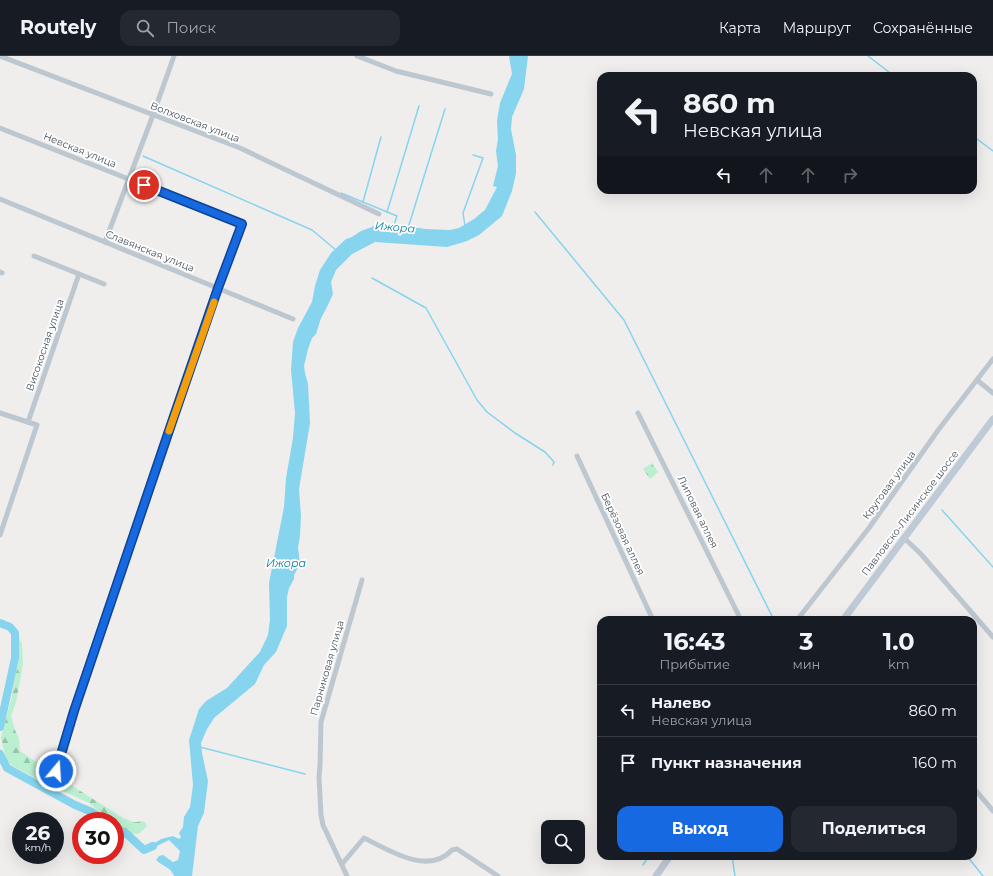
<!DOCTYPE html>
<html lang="ru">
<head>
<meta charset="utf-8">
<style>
	:root { --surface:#171b24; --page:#242831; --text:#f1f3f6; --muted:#9ea1a6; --line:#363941; --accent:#1669e0 }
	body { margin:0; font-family:Montserrat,sans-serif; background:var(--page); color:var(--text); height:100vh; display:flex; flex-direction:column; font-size:15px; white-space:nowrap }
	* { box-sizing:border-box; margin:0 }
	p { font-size:13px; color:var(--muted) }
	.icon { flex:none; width:22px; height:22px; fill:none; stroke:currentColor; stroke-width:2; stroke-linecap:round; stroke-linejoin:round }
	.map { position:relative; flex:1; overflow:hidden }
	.panel { position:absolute; left:597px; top:560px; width:380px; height:244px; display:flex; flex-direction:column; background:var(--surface); border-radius:12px; box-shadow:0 4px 16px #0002 }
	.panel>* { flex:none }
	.top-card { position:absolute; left:597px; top:16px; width:380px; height:122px; border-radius:12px; box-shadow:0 4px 16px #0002; background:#171b24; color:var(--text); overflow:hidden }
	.controls { position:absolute; left:541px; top:764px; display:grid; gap:8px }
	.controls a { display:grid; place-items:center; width:44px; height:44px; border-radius:8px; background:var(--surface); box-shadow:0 4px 16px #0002; font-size:20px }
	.speed { position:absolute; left:12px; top:756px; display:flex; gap:8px; font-size:20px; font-weight:700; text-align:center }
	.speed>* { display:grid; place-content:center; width:52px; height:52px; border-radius:50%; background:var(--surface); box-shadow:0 4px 16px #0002; line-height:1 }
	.speed small { font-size:10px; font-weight:400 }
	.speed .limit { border:6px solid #d22; background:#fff; color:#111 }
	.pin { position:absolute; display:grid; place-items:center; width:34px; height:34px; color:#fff; margin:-17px; border:2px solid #fff; border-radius:50%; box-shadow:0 1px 4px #0007 }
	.me { position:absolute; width:44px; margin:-22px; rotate:18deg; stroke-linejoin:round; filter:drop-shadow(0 0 3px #0008) }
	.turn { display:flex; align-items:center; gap:14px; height:84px; padding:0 20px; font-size:18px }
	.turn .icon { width:52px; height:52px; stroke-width:2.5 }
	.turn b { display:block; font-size:28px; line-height:34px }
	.lanes { display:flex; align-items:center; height:38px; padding:0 20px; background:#0003; justify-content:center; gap:20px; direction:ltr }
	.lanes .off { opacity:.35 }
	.eta { display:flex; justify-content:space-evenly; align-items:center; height:68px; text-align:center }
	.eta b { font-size:24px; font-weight:700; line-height:28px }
	.action { display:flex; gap:8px; margin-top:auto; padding:8px 20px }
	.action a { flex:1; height:46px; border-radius:12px; background:var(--accent); color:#fff; font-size:16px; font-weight:700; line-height:46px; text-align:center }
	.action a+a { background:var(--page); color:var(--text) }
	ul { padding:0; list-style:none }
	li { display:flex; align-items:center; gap:12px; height:52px; padding:0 20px; border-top:1px solid var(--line) }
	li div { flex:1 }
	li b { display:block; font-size:15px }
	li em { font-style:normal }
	header { display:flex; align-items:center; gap:24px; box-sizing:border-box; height:56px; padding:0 20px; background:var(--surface); border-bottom:1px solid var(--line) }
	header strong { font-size:19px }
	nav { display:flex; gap:22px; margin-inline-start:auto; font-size:14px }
	.search { width:280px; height:36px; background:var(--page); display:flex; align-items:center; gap:10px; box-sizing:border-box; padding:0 14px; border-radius:12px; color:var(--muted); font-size:15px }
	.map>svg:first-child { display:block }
	.forest { fill:url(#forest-firs) }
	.park { fill:url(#park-crowns) }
	.water { fill:#86d4ed }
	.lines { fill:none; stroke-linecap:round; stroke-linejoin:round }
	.stream { stroke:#86d4ed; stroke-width:1.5 }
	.river { stroke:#86d4ed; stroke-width:8 }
	.street { stroke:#bdc7d0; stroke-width:5 }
	.secondary { stroke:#bfcad7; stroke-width:7 }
	.route-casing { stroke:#0e4492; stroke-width:10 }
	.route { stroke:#1669e0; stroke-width:7 }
	.slow { stroke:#f59e0b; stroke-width:7 }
	.labels { text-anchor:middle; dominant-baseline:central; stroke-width:3.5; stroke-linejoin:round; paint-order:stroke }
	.street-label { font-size:10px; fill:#45505b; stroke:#fff }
	.water-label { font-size:11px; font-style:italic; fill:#0a7da0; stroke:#fff }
</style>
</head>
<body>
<header>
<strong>Routely</strong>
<div class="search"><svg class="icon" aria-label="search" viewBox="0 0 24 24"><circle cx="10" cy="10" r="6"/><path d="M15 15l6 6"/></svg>Поиск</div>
<nav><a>Карта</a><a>Маршрут</a><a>Сохранённые</a></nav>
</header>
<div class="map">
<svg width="993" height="820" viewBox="0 0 993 820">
	<defs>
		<pattern id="forest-firs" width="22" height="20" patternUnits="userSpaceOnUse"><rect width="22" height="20" fill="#baefd0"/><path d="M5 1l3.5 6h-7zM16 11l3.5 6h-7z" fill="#99c4ac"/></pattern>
		<pattern id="park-crowns" width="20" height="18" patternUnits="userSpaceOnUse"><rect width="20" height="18" fill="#baefd0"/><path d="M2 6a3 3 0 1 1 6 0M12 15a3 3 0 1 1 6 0" fill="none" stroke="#99c4ac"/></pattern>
	</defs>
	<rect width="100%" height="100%" fill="#f0eded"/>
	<path class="forest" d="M 19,582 L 22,587 L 23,608 L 16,646 L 11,660 L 15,674 L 19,683 L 20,695 L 63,724 L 123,762 C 126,763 130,765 133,766 C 139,767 144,762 147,770 C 145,772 142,775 140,777 C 133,781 121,771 115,767 L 115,765 L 110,764 L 89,747 L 39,724 L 13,710 L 7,705 L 3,691 L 1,681 L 12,641 L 13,630 L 18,608 Z"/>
	<polygon class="park" points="652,407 658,416 650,423 643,413"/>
	<path class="water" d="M 509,0 L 528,0 L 524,33 L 512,61 L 511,73 L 516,99 L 516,117 L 512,135 L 502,160 L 479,179 L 467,185 L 447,191 L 375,186 L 352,198 L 336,214 L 331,226 L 333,238 L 326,253 L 321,262 L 316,278 L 312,282 L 308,293 L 304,310 L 305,317 L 308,328 L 310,367 L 299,433 L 301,460 L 300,480 L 298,492 L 300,508 L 294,519 L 294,523 L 289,532 L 287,541 L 287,570 L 276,596 L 264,609 L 255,628 L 214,662 L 207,673 L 201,687 L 202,697 L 208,725 L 204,757 L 198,770 L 192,820 L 174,820 C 171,811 162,810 156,804 L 159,800 L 163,799 L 173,806 L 178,804 L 180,795 L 169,784 L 151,793 L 144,794 L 161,783 L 173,780 L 179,783 L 181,781 L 179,777 L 183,771 L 184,761 L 190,751 L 193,729 L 189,684 L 199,653 L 206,645 L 227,632 L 260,596 L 268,579 L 270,564 L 269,527 L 284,451 L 286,422 L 293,382 L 295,357 L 291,314 L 293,286 L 298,272 L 312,246 L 315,230 L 320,214 L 331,197 L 346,183 L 352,181 L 361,175 L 380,168 L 387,167 L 425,173 L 450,174 L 459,172 L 474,163 L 485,154 L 497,131 L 493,130 L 498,110 L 496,95 L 498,83 L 497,65 L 500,47 L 512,18 Z"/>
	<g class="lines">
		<g class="stream">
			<polyline points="868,0 894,20"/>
			<polyline points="973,80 993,95"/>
			<polyline points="143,100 312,174 336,194"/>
			<polyline points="341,137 397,160 394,169"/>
			<polyline points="363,146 381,81"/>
			<polyline points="387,156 419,50"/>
			<polyline points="535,156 624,264 774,564"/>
			<polyline points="465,170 463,157 483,102 473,99"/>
			<polyline points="408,172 445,53"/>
			<polyline points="372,222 426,252 477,344 487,356 515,377 545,396 554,406 553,409"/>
			<polyline points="942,454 993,511"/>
			<polyline points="200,691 305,718"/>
			<polyline points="732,800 735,820"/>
			<polyline points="967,800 983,820"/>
			<polyline points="643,809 649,800"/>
		</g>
		<g class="river">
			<polyline points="0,567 10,571 15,577 15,602 0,671"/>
			<polyline points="0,698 7,712 75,749 92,756 106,765"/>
			<polyline points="115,771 128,779 144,794 153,790"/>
		</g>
		<g class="street">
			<polyline points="0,0 240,92 379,158"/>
			<polyline points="357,0 396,15 491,38"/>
			<polyline points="0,72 242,168 218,233 173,363 74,655 52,727"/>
			<polyline points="0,143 293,263"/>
			<polyline points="105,186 153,59 174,0"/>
			<polyline points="34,200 104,228"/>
			<polyline points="0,216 2,217"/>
			<polyline points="977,324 993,337"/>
			<polyline points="0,357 37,369 0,479"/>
			<polyline points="638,357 741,564"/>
			<polyline points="28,366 79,218"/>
			<polyline points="577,400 653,564"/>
			<polyline points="904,482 920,497 993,581"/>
			<polyline points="797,564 869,472 939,373 993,303"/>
			<polyline points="973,731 993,755"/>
			<path d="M 342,808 L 364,782 C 389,794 428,820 452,794 L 457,793 L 498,820"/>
			<polyline points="347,820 323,769 321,759 319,722 320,709 321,666 362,524"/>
		</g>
		<g class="secondary">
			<polyline points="843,564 993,363"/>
			<polyline points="656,820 670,800"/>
		</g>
	</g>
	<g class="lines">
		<g class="route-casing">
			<polyline id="route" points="56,715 74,655 173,363 218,232 242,168 144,129"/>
		</g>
		<use href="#route" class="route"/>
		<polyline class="slow" points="169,375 214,246"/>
	</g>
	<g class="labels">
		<g class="street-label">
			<text transform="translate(195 66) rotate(21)">Волховская улица</text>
			<text transform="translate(80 94) rotate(22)">Невская улица</text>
			<text transform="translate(150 195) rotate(22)">Славянская улица</text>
			<text transform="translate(45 289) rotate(-71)">Високосная улица</text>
			<text transform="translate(889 429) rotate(-54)">Круговая улица</text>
			<text transform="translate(698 456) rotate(64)">Липовая аллея</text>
			<text transform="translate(910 457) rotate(-53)">Павловско-Лисинское шоссе</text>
			<text transform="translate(623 478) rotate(65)">Берёзовая аллея</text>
			<text transform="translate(327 612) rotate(-74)">Парниковая улица</text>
		</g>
		<g class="water-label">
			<text transform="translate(395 171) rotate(5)">Ижора</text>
			<text x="286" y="507">Ижора</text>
		</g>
	</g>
</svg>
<div class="controls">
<a><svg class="icon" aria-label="search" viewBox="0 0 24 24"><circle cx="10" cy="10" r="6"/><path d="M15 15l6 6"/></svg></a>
</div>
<div class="speed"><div>26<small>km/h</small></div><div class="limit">30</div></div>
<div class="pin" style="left:144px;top:129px;background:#d93025"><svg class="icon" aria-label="arrive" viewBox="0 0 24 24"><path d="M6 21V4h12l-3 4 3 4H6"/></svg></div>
<svg class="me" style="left:56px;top:715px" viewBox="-20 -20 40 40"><circle r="17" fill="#1669e0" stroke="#fff" stroke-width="3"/><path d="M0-11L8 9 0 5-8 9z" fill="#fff"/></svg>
<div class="top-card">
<div class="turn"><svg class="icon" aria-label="left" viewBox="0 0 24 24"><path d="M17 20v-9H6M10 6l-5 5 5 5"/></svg><div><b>860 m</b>Невская улица</div></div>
<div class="lanes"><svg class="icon" aria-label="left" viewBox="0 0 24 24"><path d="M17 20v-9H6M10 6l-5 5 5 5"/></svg><svg class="icon off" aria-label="ahead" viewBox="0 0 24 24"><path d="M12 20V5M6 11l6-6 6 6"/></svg><svg class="icon off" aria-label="ahead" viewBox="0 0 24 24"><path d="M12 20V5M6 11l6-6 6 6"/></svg><svg class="icon off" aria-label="right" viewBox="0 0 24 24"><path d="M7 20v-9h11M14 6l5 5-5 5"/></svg></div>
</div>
<section class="panel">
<div class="eta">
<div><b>16:43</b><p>Прибытие</p></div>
<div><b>3</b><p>мин</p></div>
<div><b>1.0</b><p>km</p></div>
</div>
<ul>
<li><svg class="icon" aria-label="left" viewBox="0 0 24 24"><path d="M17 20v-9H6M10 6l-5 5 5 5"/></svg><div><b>Налево</b><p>Невская улица</p></div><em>860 m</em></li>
<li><svg class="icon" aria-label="arrive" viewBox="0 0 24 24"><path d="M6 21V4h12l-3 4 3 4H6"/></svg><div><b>Пункт назначения</b></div><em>160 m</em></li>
</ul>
<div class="action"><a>Выход</a><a>Поделиться</a></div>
</section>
</div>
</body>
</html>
